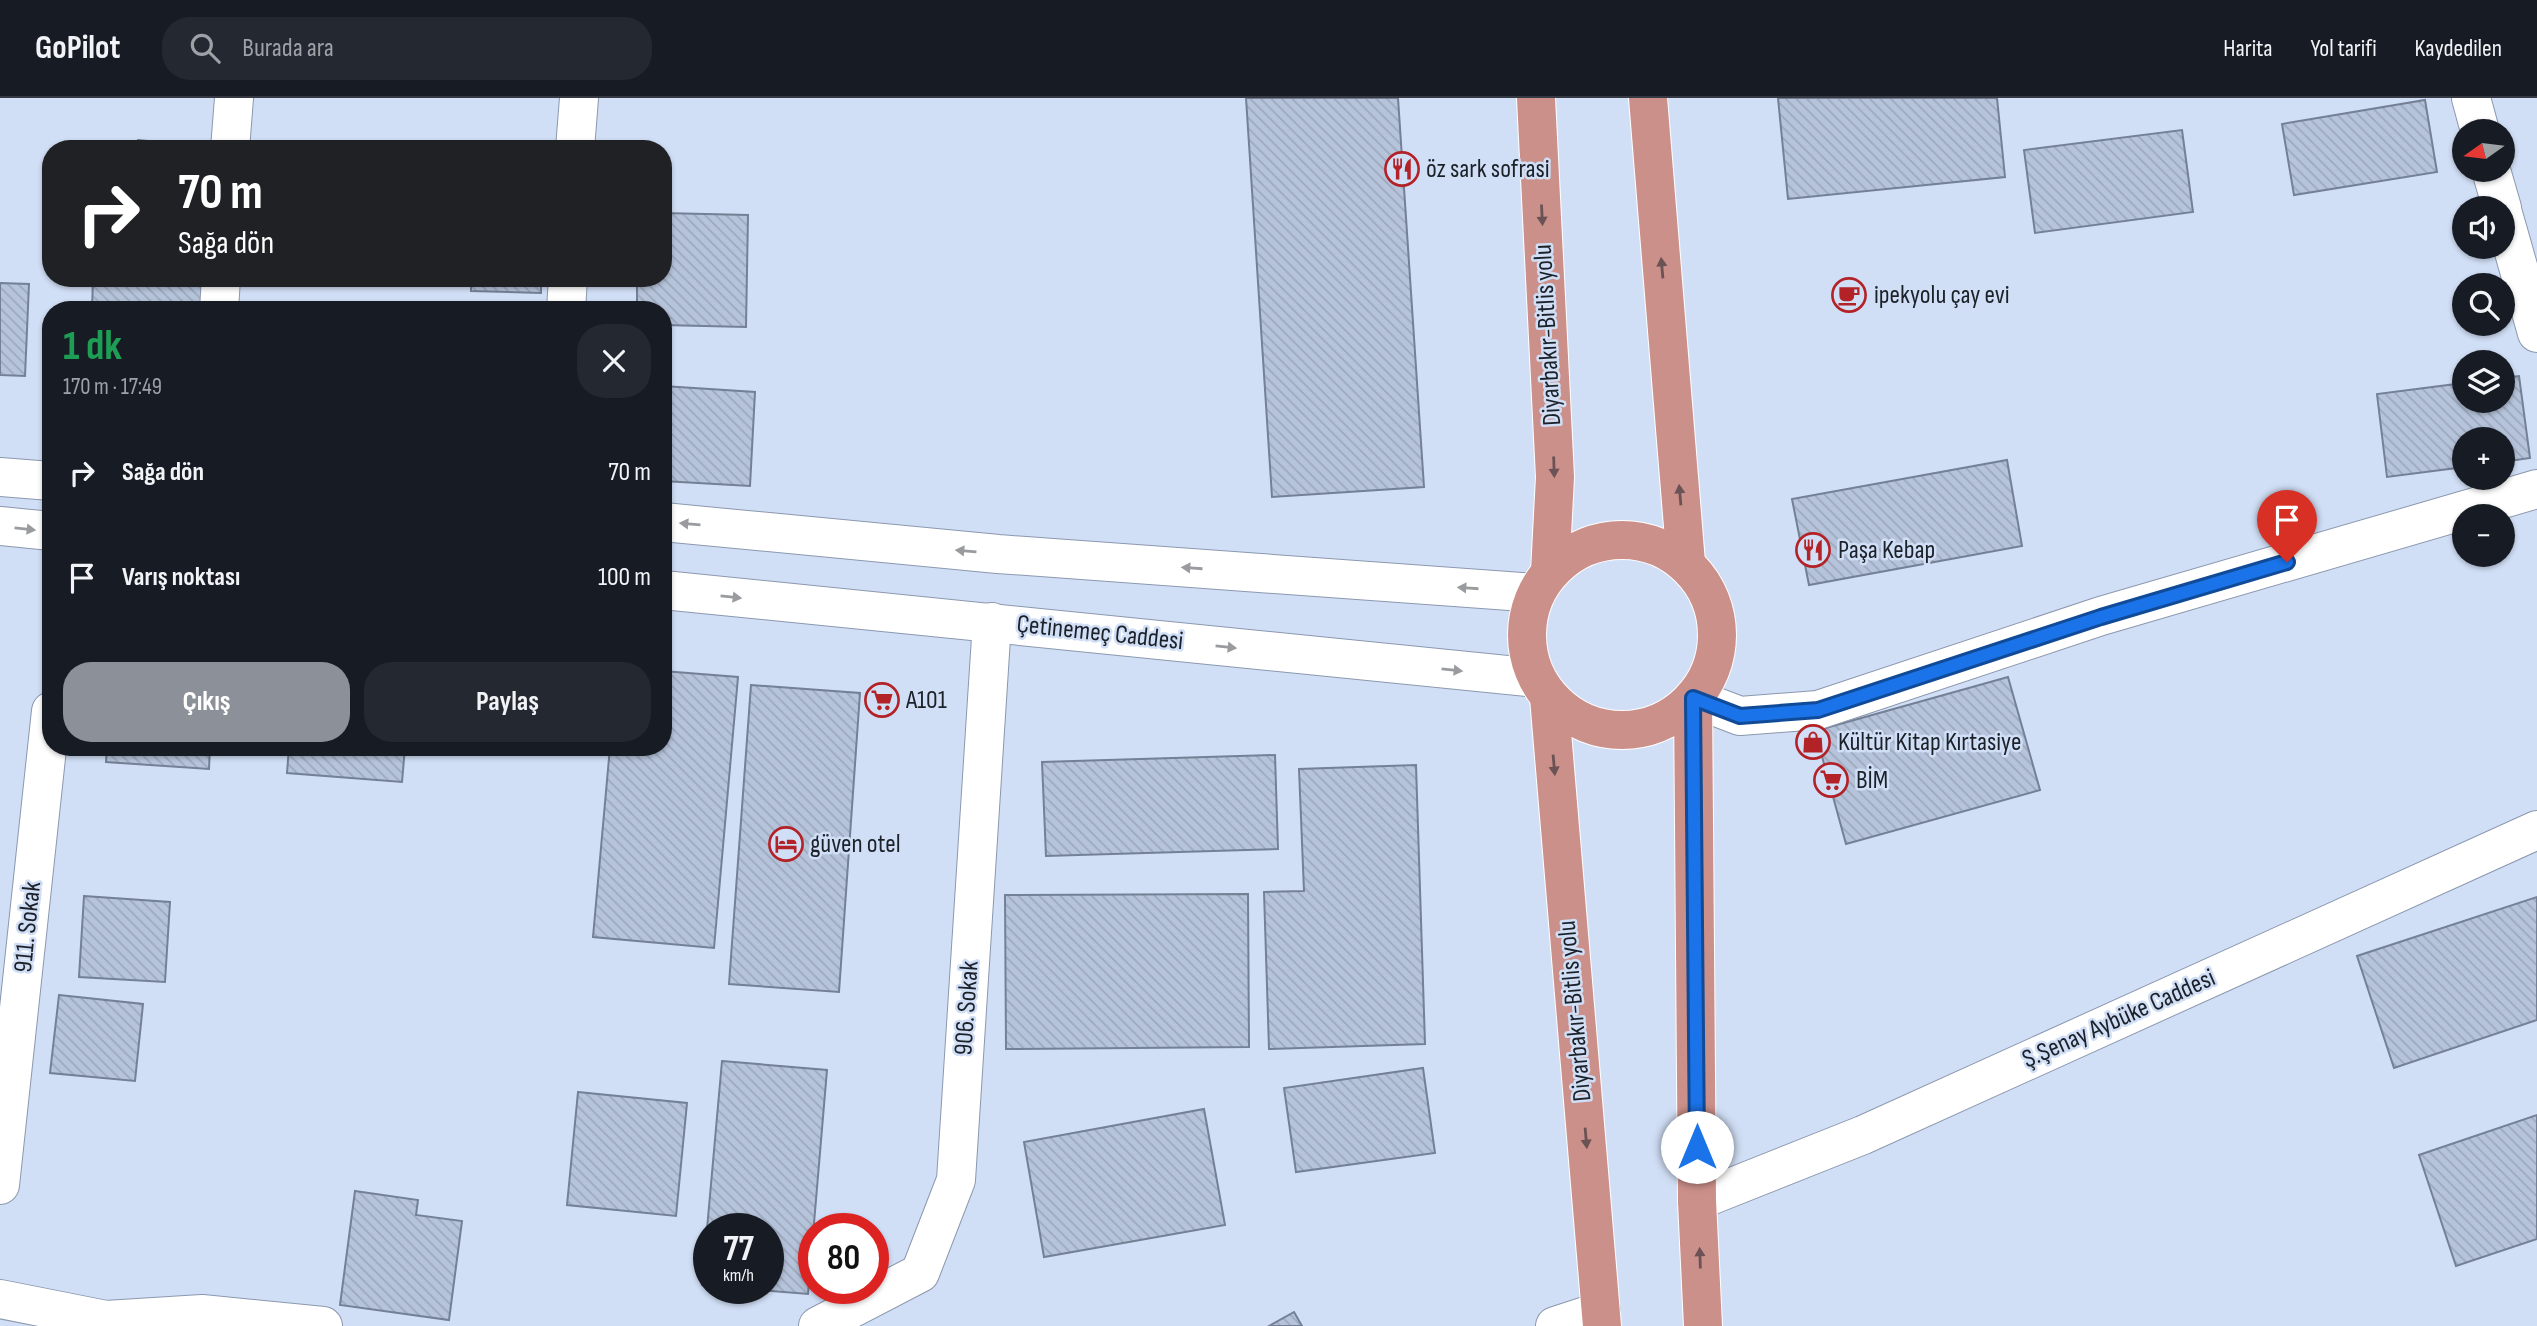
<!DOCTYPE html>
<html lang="tr">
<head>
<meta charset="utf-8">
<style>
	:root { --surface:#171b24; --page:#242831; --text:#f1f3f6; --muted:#9ea1a6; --line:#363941; --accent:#8c9099 }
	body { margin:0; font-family:"Sofia Sans Condensed",sans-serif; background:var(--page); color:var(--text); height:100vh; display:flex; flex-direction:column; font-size:26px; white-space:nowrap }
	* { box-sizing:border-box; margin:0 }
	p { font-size:23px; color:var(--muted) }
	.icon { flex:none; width:38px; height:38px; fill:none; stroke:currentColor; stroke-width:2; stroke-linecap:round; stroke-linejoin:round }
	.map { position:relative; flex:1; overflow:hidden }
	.drawer { position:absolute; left:42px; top:203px; width:630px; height:455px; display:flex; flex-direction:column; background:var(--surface); border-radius:28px; box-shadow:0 2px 5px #0004 }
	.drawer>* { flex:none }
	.top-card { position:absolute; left:42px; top:42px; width:630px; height:147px; border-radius:28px; box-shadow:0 2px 5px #0004; background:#202124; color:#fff; overflow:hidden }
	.needle { width:46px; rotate:256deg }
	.controls { position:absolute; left:2452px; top:21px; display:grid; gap:14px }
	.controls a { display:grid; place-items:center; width:63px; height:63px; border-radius:50%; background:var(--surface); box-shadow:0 2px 5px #0004; font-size:35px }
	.speed { position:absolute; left:693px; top:1115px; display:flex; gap:14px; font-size:35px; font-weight:700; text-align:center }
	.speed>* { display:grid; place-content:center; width:91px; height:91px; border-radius:50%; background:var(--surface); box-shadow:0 2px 5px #0004; line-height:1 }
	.speed small { font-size:18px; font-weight:400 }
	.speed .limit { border:10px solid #d22; background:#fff; color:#111 }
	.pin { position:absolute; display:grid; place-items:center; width:60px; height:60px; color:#fff; margin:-72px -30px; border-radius:50% 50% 50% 0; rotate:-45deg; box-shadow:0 0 7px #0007 }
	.pin .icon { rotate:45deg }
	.me { position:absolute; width:77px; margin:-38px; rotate:0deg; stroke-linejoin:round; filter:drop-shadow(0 0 5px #0008) }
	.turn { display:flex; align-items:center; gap:24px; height:147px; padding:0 21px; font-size:32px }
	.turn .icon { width:91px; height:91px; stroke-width:2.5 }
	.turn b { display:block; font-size:49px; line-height:60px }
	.round { display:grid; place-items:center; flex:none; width:74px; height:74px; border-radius:28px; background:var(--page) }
	.summary { display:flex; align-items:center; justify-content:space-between; height:119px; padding:0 21px }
	h1 { font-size:42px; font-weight:700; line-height:52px; color:#1e9e55 }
	.button { display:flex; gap:14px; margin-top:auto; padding:14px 21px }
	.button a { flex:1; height:80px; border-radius:28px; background:var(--accent); color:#fff; font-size:28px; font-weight:700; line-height:80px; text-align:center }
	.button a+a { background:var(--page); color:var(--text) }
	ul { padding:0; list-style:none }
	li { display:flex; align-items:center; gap:21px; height:105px; padding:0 21px }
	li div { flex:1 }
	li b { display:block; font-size:26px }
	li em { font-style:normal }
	header { display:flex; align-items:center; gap:42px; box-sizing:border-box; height:98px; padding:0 35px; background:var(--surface); border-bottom:2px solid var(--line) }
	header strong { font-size:33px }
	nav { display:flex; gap:38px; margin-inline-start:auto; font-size:24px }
	.search { width:490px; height:63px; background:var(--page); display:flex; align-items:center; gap:18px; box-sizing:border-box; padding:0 24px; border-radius:28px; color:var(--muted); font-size:26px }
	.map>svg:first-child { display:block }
	.building { fill:url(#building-back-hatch); stroke:#738095; stroke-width:2 }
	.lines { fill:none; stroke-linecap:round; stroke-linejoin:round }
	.minor-casing { stroke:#8b98ae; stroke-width:40 }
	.secondary-casing { stroke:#8b98ae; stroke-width:40 }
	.trunk-casing { stroke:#fff; stroke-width:40 }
	.minor { stroke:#fff; stroke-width:38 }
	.secondary { stroke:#fff; stroke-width:38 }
	.trunk { stroke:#cc908a; stroke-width:38 }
	.oneway { fill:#6b5355 }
	.oneway2 { fill:#999b9f }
	.route-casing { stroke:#114b97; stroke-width:18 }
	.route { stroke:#1a73e8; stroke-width:12 }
	.labels { text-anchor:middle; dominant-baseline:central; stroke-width:5; stroke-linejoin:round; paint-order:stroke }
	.poi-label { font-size:26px; fill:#1c2129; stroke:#d1dff6; text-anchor:start }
	.street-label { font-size:26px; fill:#1c2129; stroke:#d1dff6 }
</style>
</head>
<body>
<header>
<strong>GoPilot</strong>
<div class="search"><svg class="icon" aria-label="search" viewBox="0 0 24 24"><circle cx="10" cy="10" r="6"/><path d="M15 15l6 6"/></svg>Burada ara</div>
<nav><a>Harita</a><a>Yol tarifi</a><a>Kaydedilen</a></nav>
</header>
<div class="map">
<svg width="2537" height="1228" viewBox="0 0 2537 1228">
	<defs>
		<pattern id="building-back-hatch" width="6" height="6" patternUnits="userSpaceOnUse" patternTransform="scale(1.75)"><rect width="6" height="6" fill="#b6c4db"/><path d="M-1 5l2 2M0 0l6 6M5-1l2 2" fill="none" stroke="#9ca8bc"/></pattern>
	</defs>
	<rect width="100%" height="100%" fill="#d1dff6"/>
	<g class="building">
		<polygon points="1246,0 1398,0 1424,389 1272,399"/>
		<polygon points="1778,0 1997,0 2005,79 1788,101"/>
		<polygon points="2425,2 2437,74 2294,97 2282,26"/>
		<polygon points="2182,32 2193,114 2035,135 2024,52"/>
		<polygon points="138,42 210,49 209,51 137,51"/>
		<polygon points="663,115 748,117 746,229 663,227 663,212 637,212 637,180 663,180"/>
		<polygon points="93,180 208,180 207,212 92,212"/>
		<polygon points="471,180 541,180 541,195 471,193"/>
		<polygon points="0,185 29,186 25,278 0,277"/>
		<polygon points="2519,278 2530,360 2502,364 2502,341 2464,341 2464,369 2387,379 2377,296 2464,285 2464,303 2502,303 2502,280"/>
		<polygon points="663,288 755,294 750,388 663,383"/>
		<polygon points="2007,362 2022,448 1809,487 1792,401"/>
		<polygon points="663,573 738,579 714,850 593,839 610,649 663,649"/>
		<polygon points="2008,579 2040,692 1846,746 1815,633"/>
		<polygon points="751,587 860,595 839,894 729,886"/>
		<polygon points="107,649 210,649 209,671 106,664"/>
		<polygon points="289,649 405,649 402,684 287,675"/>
		<polygon points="1275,657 1278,751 1046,758 1042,664"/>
		<polygon points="1416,667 1425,946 1269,951 1264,794 1304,793 1299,671"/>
		<polygon points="1248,796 1249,949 1006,951 1005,797"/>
		<polygon points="84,798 170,804 165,884 79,879"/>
		<polygon points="2537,799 2537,922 2394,970 2357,858"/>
		<polygon points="59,897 143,906 135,983 50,975"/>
		<polygon points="722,963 827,972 808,1196 734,1190 768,1190 768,1130 709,1130 709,1188 702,1187"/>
		<polygon points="1423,970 1435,1055 1296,1074 1284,990"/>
		<polygon points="578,994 687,1005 676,1118 567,1107"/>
		<polygon points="1204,1011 1225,1127 1044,1159 1024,1044"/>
		<polygon points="2537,1017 2537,1141 2456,1168 2419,1057"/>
		<polygon points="355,1093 418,1102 416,1117 462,1123 449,1222 340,1207"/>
		<polygon points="1294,1214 1302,1228 1269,1228"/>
	</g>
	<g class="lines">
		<g class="minor-casing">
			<g id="minor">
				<polyline points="2471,0 2480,33"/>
				<polyline points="230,51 234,0"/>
				<polyline points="575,51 579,0"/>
				<polyline points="2491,72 2502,110"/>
				<polyline points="2502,112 2537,235"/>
				<polyline points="219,212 221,180"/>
				<polyline points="566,212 568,180"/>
				<polyline points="1693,600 1740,618 1818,612 2101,518 2537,391"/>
				<polyline points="0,1087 51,613"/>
				<polyline points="1697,1103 1863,1037 2537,732"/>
				<polyline points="0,1201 106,1222 202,1216 323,1228"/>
				<polyline points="818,1228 920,1175 956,1082 992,524"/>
				<polyline points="1555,1228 1601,1213"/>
			</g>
		</g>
		<g class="secondary-casing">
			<g id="secondary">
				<polyline points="0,379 51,383"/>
				<polyline points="663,424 998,456 1536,495"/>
				<polyline points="0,428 51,433"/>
				<polyline points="663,492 1537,580"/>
			</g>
		</g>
		<g class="trunk-casing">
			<g id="trunk">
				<polyline points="1536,0 1555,379 1550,474"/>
				<polyline points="1648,0 1686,465"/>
				<circle cx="1622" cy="537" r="95"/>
				<polyline points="1549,599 1602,1228"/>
				<polyline points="1693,600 1697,1103 1703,1228"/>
			</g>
		</g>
		<use href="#minor" class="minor"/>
		<use href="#secondary" class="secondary"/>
		<use href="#trunk" class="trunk"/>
	</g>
	<defs><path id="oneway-solid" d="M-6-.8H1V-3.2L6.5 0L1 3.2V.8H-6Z" transform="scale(1.75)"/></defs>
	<g class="oneway">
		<use href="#oneway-solid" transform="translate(1542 117) rotate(87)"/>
		<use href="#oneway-solid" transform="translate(1662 170) rotate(-95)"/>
		<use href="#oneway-solid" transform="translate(1554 369) rotate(88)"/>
		<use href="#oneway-solid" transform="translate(1680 397) rotate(-95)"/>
		<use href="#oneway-solid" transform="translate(1554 667) rotate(85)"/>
		<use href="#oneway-solid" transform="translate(1586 1040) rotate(85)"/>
		<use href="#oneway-solid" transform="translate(1700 1160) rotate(-92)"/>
	</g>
	<g class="oneway2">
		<use href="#oneway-solid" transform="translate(690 426) rotate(-175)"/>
		<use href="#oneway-solid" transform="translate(25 431) rotate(6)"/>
		<use href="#oneway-solid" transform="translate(966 453) rotate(-175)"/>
		<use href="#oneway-solid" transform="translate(1192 470) rotate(-176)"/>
		<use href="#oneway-solid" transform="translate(1468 490) rotate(-176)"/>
		<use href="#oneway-solid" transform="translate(731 499) rotate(6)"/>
		<use href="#oneway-solid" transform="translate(1226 549) rotate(6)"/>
		<use href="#oneway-solid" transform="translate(1452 572) rotate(6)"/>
	</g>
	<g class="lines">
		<g class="route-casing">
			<polyline id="route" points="1697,1049 1693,600 1740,618 1818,612 2101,519 2287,464"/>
		</g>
		<use href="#route" class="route"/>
	</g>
	<defs>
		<g id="restaurant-ring" transform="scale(1.75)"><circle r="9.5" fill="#d1dff6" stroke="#b32226" stroke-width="1.5"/><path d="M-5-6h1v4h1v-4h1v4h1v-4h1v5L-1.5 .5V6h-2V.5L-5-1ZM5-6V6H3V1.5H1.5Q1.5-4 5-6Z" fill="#b32226"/></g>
		<g id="cafe-ring" transform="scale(1.75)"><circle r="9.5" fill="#d1dff6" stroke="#b32226" stroke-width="1.5"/><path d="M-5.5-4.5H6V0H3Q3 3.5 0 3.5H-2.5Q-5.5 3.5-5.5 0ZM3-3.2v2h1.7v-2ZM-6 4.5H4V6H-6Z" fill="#b32226"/></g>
		<g id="supermarket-ring" transform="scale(1.75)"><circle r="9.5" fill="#d1dff6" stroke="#b32226" stroke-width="1.5"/><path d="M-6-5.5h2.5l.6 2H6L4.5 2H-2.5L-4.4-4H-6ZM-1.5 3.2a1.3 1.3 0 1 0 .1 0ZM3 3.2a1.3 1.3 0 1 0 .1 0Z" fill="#b32226"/></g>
		<g id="shop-ring" transform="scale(1.75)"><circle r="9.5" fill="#d1dff6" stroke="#b32226" stroke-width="1.5"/><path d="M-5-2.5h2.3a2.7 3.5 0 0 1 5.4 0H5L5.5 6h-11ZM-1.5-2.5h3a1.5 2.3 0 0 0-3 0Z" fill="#b32226"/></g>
		<g id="hotel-ring" transform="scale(1.75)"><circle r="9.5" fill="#d1dff6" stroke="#b32226" stroke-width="1.5"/><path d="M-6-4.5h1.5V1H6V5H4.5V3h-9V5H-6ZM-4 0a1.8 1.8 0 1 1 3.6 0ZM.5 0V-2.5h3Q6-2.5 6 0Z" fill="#b32226"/></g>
	</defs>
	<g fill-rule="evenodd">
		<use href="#restaurant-ring" x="1402" y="71"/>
		<use href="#cafe-ring" x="1849" y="197"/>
		<use href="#restaurant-ring" x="1813" y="452"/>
		<use href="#supermarket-ring" x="882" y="602"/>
		<use href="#shop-ring" x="1813" y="644"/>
		<use href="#supermarket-ring" x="1831" y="682"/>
		<use href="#hotel-ring" x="786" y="746"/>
	</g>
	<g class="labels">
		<g class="poi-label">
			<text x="1426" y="71">öz sark sofrasi</text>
			<text x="1874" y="197">ipekyolu çay evi</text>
			<text x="1838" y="452">Paşa Kebap</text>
			<text x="906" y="602">A101</text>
			<text x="1838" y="644">Kültür Kitap Kırtasiye</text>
			<text x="1856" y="682">BİM</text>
			<text x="810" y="746">güven otel</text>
		</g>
		<g class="street-label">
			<text transform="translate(1548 237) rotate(-93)">Diyarbakır-Bitlis yolu</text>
			<text transform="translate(1100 535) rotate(6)">Çetinemeç Caddesi</text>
			<text transform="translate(28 829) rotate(-84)">911. Sokak</text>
			<text transform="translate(967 910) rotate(-86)">906. Sokak</text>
			<text transform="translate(1575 913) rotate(-95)">Diyarbakır-Bitlis yolu</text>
			<text transform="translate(2119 921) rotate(-24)">Ş.Şenay Aybüke Caddesi</text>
		</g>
	</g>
</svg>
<div class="controls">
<a><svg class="needle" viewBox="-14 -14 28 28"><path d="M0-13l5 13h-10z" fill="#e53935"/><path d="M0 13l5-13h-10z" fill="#9ea1a6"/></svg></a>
<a><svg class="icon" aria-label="sound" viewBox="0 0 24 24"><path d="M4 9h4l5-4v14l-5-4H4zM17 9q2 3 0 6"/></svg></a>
<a><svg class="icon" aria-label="search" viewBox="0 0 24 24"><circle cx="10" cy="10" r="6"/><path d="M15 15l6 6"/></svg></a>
<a><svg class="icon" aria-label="layers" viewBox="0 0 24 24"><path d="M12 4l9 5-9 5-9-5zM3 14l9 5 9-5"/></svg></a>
<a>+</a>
<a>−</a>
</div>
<div class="speed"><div>77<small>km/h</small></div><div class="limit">80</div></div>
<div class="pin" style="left:2287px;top:464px;background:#d93025"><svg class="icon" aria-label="arrive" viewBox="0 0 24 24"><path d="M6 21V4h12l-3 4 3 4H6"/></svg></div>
<svg class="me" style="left:1697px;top:1049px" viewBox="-20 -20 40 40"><circle r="19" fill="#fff"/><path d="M0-13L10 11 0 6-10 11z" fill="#1a73e8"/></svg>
<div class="top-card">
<div class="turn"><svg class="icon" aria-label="right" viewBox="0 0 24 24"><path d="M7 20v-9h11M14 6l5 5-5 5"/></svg><div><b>70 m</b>Sağa dön</div></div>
</div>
<section class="drawer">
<div class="summary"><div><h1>1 dk</h1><p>170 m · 17:49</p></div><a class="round"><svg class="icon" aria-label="close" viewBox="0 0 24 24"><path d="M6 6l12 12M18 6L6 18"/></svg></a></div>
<ul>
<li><svg class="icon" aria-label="right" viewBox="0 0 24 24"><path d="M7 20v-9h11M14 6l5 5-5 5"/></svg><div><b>Sağa dön</b></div><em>70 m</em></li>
<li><svg class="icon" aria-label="arrive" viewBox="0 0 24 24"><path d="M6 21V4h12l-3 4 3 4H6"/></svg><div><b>Varış noktası</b></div><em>100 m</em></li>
</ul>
<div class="button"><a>Çıkış</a><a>Paylaş</a></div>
</section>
</div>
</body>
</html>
